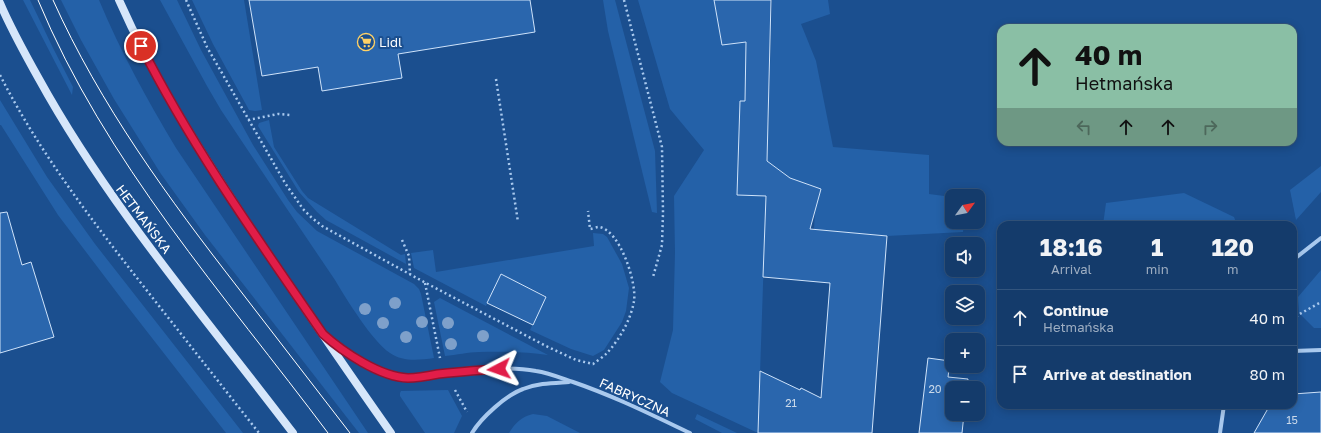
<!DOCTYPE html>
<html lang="en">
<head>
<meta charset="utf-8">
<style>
	:root { --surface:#143b6b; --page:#214673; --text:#f1f3f6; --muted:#9dadc1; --line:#33557e }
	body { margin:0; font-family:"Golos Text",sans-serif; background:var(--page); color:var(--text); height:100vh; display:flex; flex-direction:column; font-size:15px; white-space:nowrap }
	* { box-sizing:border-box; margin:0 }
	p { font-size:13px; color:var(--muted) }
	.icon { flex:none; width:22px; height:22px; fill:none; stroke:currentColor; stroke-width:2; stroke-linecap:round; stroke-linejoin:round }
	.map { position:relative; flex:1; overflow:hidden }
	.drawer { position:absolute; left:997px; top:221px; width:300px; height:188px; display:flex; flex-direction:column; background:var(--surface); border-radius:12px; box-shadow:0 2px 10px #0003,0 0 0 1px var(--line) }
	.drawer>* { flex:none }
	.hud { position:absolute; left:997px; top:24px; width:300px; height:122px; border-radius:12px; box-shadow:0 2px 10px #0003,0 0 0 1px var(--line); background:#8abfa5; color:#111; overflow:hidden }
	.needle { width:26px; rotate:57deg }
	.tools { position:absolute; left:945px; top:189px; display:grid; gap:8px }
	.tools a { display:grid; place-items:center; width:40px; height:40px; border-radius:8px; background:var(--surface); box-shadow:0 2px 10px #0003,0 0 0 1px var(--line); font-size:20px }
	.pin { position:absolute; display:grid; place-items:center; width:34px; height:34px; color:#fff; margin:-17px; border:2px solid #fff; border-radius:50%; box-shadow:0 1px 4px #0007 }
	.me { position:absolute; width:44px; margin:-22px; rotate:266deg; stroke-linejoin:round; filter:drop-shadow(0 0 3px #0008) }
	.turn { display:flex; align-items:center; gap:14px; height:84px; padding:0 12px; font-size:18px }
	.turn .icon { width:52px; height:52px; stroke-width:2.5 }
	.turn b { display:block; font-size:28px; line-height:34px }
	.lanes { display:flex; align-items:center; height:38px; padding:0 12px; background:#0003; justify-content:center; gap:20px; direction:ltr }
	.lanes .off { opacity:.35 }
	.eta { display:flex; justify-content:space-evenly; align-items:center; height:68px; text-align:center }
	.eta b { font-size:24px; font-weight:700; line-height:28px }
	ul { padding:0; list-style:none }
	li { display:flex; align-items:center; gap:12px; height:56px; padding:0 12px; border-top:1px solid var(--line) }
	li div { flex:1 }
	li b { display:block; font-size:15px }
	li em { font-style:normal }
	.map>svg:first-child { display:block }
	.green { fill:#2461a8 }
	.building { fill:#2a66ad; stroke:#cfe3fa }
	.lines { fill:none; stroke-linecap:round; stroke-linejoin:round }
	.path { stroke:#a9c9ee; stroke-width:2.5; stroke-dasharray:2 3; stroke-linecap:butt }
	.minor { stroke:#a9c9ee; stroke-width:4 }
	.secondary { stroke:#d6e6fa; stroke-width:8 }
	.tram { stroke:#fff; stroke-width:1 }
	.tree { fill:#7ea0ca }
	.route-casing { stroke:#92132f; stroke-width:10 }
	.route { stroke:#e11d48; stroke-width:7 }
	.labels { text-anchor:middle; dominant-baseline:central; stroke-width:4; stroke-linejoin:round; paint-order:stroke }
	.number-label { font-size:11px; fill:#cad9ea }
	.poi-label { font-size:13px; fill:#fff; stroke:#1b4f8f; text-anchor:start }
	.street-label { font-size:13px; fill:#fff; stroke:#1b4f8f }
</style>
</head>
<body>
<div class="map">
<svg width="1321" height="433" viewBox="0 0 1321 433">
	<rect width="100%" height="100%" fill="#1b4f8f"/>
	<g class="green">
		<polygon points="23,0 30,0 53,48 73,87 72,95"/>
		<path d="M 61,0 L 99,0 C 120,51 148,101 176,148 L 368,433 L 359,433 L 205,235 L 161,174 L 114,99 L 81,40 Z"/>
		<path d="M 160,0 L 177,0 L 201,50 L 253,145 L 288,200 L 297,212 L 317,231 L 414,284 L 419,289 L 421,294 L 434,358 C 419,360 403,362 390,353 C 372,341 347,300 335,280 C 297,224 259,167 221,110 L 207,86 Z"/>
		<polygon points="192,0 244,0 262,110 255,111 249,110 213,44"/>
		<polygon points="603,0 615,0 655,151 657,213 652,212 608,31"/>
		<polygon points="638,0 714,0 722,45 746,42 766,196 758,433 672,393 660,382 673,330 675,253 674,196 704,150 670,109"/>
		<polygon points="772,0 828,0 830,14 801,24 816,61 833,147 929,155 929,194 952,197 952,222 964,222 963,232 887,236 814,230 815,209 821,189 790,178 767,161"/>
		<polygon points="0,100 47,177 95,244 243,433 226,433 124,302 58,215 1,125 0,125"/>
		<polygon points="269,120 274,147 302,191 308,198 401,255 405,254 406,264 326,220 317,212 299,192 258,126 259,123"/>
		<polygon points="1321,166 1321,192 1296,220 1290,190"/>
		<polygon points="1184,193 1234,217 1237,225 1103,225 1106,203"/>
		<polygon points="593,233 603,234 607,237 622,264 629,288 626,311 622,322 604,350 593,356 571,349 530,330 546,296 501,274 486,306 414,268 411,253 433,250 436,272 594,246"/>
		<polygon points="1321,270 1321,328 1314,328 1299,313 1298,297"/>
		<path d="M 440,298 L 548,355 C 525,352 503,351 479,352 C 468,352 457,355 445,356 L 434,302 Z"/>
		<polygon points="448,390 462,416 454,433 425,433 400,396 400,393 401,391"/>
		<path d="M 533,414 L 547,416 L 580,433 L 509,433 C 515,423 521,417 533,414 Z"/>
		<polygon points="697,414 737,433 722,433 695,419"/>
	</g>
	<g class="building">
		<polygon points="249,0 530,0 535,32 398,54 402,78 322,91 318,67 262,76"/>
		<polygon points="714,0 771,0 767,161 790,178 821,189 810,229 887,236 872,433 758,433 760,371 800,390 801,388 821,398 830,283 763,277 766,196 737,195 740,101 745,101 746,42 722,45"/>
		<polygon points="7,212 22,265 31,262 54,337 0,353 0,213"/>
		<polygon points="501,274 546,297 533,325 487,303"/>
		<polygon points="928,358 950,361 948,377 968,379 967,388 952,388 952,414 964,414 962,433 919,433"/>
		<polygon points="1321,392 1321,433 1254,433 1270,405 1293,405 1293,394"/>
	</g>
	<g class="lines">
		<g class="path">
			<path d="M 186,0 L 207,47 L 285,183 L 303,209 L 311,217 L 322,226 L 424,282 L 546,346 L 576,360 L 593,364 C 597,361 603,357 607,353 C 620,339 631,319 634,301 C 637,283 620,230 599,227 C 596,227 592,229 590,229 L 588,211"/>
			<polyline points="624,0 662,147 663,213 662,245 653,277"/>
			<path d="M 0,75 C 37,148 87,214 137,278 C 178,330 218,381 259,433"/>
			<polyline points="496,79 518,222"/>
			<polyline points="248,120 278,114 290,115"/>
			<polyline points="402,240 409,256 410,274"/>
			<polyline points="425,283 440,358"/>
			<polyline points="1293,321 1298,315 1321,302"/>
			<polyline points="455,390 467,412"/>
		</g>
		<g class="minor">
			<polyline points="1293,260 1321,238"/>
			<path d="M 331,341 C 347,357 384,376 406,378 C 417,378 429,376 439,374 C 471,371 505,365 536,371 C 549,373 561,378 573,382 C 614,396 652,415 690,433"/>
			<polyline points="1293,351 1321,350"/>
			<path d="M 472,433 C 481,418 506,395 523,389 C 538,383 554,383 569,382"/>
			<polyline points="1220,433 1224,405"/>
		</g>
		<g class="secondary">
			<path d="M 119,0 C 153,77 198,148 244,218 C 292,290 341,362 391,433"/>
			<path d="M 0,3 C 11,29 25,54 39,79 C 109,206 205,317 293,433"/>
		</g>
		<g class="tram">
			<path d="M 38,0 C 105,162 224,294 328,433"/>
			<path d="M 53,0 C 100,105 169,199 239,289 C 276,337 313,385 350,433"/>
		</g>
	</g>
	<g class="tree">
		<circle cx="395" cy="303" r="6"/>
		<circle cx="365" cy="309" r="6"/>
		<circle cx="422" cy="322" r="6"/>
		<circle cx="383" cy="323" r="6"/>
		<circle cx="448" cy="323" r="6"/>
		<circle cx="483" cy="336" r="6"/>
		<circle cx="406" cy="337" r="6"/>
		<circle cx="451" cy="344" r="6"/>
	</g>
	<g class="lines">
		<g class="route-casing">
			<path id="route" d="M 141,46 C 192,147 259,241 323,334 C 343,352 380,377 408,378 C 418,378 428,376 438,374 C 458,372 479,370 499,369"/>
		</g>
		<use href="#route" class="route"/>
	</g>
	<defs>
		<g id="supermarket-ring" transform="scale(0.9)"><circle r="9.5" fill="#1b4f8f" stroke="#ffd166" stroke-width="1.5"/><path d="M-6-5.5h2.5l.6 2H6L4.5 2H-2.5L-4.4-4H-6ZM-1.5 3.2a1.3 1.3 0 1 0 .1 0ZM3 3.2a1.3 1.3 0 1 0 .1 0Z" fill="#ffd166"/></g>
	</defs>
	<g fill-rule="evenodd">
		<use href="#supermarket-ring" x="366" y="42"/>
	</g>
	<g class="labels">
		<g class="number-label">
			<text x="935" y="388">20</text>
			<text x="791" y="402">21</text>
			<text x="1292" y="419">15</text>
		</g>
		<g class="poi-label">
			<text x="379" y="42">Lidl</text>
		</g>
		<g class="street-label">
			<text transform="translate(144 219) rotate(53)">HETMAŃSKA</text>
			<text transform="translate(635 397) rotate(24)">FABRYCZNA</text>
		</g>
	</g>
</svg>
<div class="tools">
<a><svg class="needle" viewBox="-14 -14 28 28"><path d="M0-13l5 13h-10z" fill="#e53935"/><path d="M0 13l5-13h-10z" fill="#9dadc1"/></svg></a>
<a><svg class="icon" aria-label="sound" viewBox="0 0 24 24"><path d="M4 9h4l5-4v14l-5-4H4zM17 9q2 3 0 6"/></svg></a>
<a><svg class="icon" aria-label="layers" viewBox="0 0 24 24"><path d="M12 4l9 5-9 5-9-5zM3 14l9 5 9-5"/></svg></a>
<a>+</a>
<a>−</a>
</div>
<div class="pin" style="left:141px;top:46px;background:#d93025"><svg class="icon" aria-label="arrive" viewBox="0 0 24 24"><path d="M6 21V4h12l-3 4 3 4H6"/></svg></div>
<svg class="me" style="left:499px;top:369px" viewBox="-20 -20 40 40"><path d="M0-17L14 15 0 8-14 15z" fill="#e11d48" stroke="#fff" stroke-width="4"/></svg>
<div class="hud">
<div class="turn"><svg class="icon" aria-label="ahead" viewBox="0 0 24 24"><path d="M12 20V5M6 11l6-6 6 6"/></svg><div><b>40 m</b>Hetmańska</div></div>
<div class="lanes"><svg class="icon off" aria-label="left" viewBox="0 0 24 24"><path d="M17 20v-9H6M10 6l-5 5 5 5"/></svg><svg class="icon" aria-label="ahead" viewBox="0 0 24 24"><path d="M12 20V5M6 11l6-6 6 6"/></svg><svg class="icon" aria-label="ahead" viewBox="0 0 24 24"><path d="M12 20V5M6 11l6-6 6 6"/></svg><svg class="icon off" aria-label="right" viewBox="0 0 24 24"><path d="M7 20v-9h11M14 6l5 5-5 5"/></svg></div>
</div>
<section class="drawer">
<div class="eta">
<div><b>18:16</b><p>Arrival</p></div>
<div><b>1</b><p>min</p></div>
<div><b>120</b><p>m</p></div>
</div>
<ul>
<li><svg class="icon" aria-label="ahead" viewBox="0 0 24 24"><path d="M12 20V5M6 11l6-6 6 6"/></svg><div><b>Continue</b><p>Hetmańska</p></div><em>40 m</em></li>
<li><svg class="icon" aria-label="arrive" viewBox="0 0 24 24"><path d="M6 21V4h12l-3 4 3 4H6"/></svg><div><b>Arrive at destination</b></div><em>80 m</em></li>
</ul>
</section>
</div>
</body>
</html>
